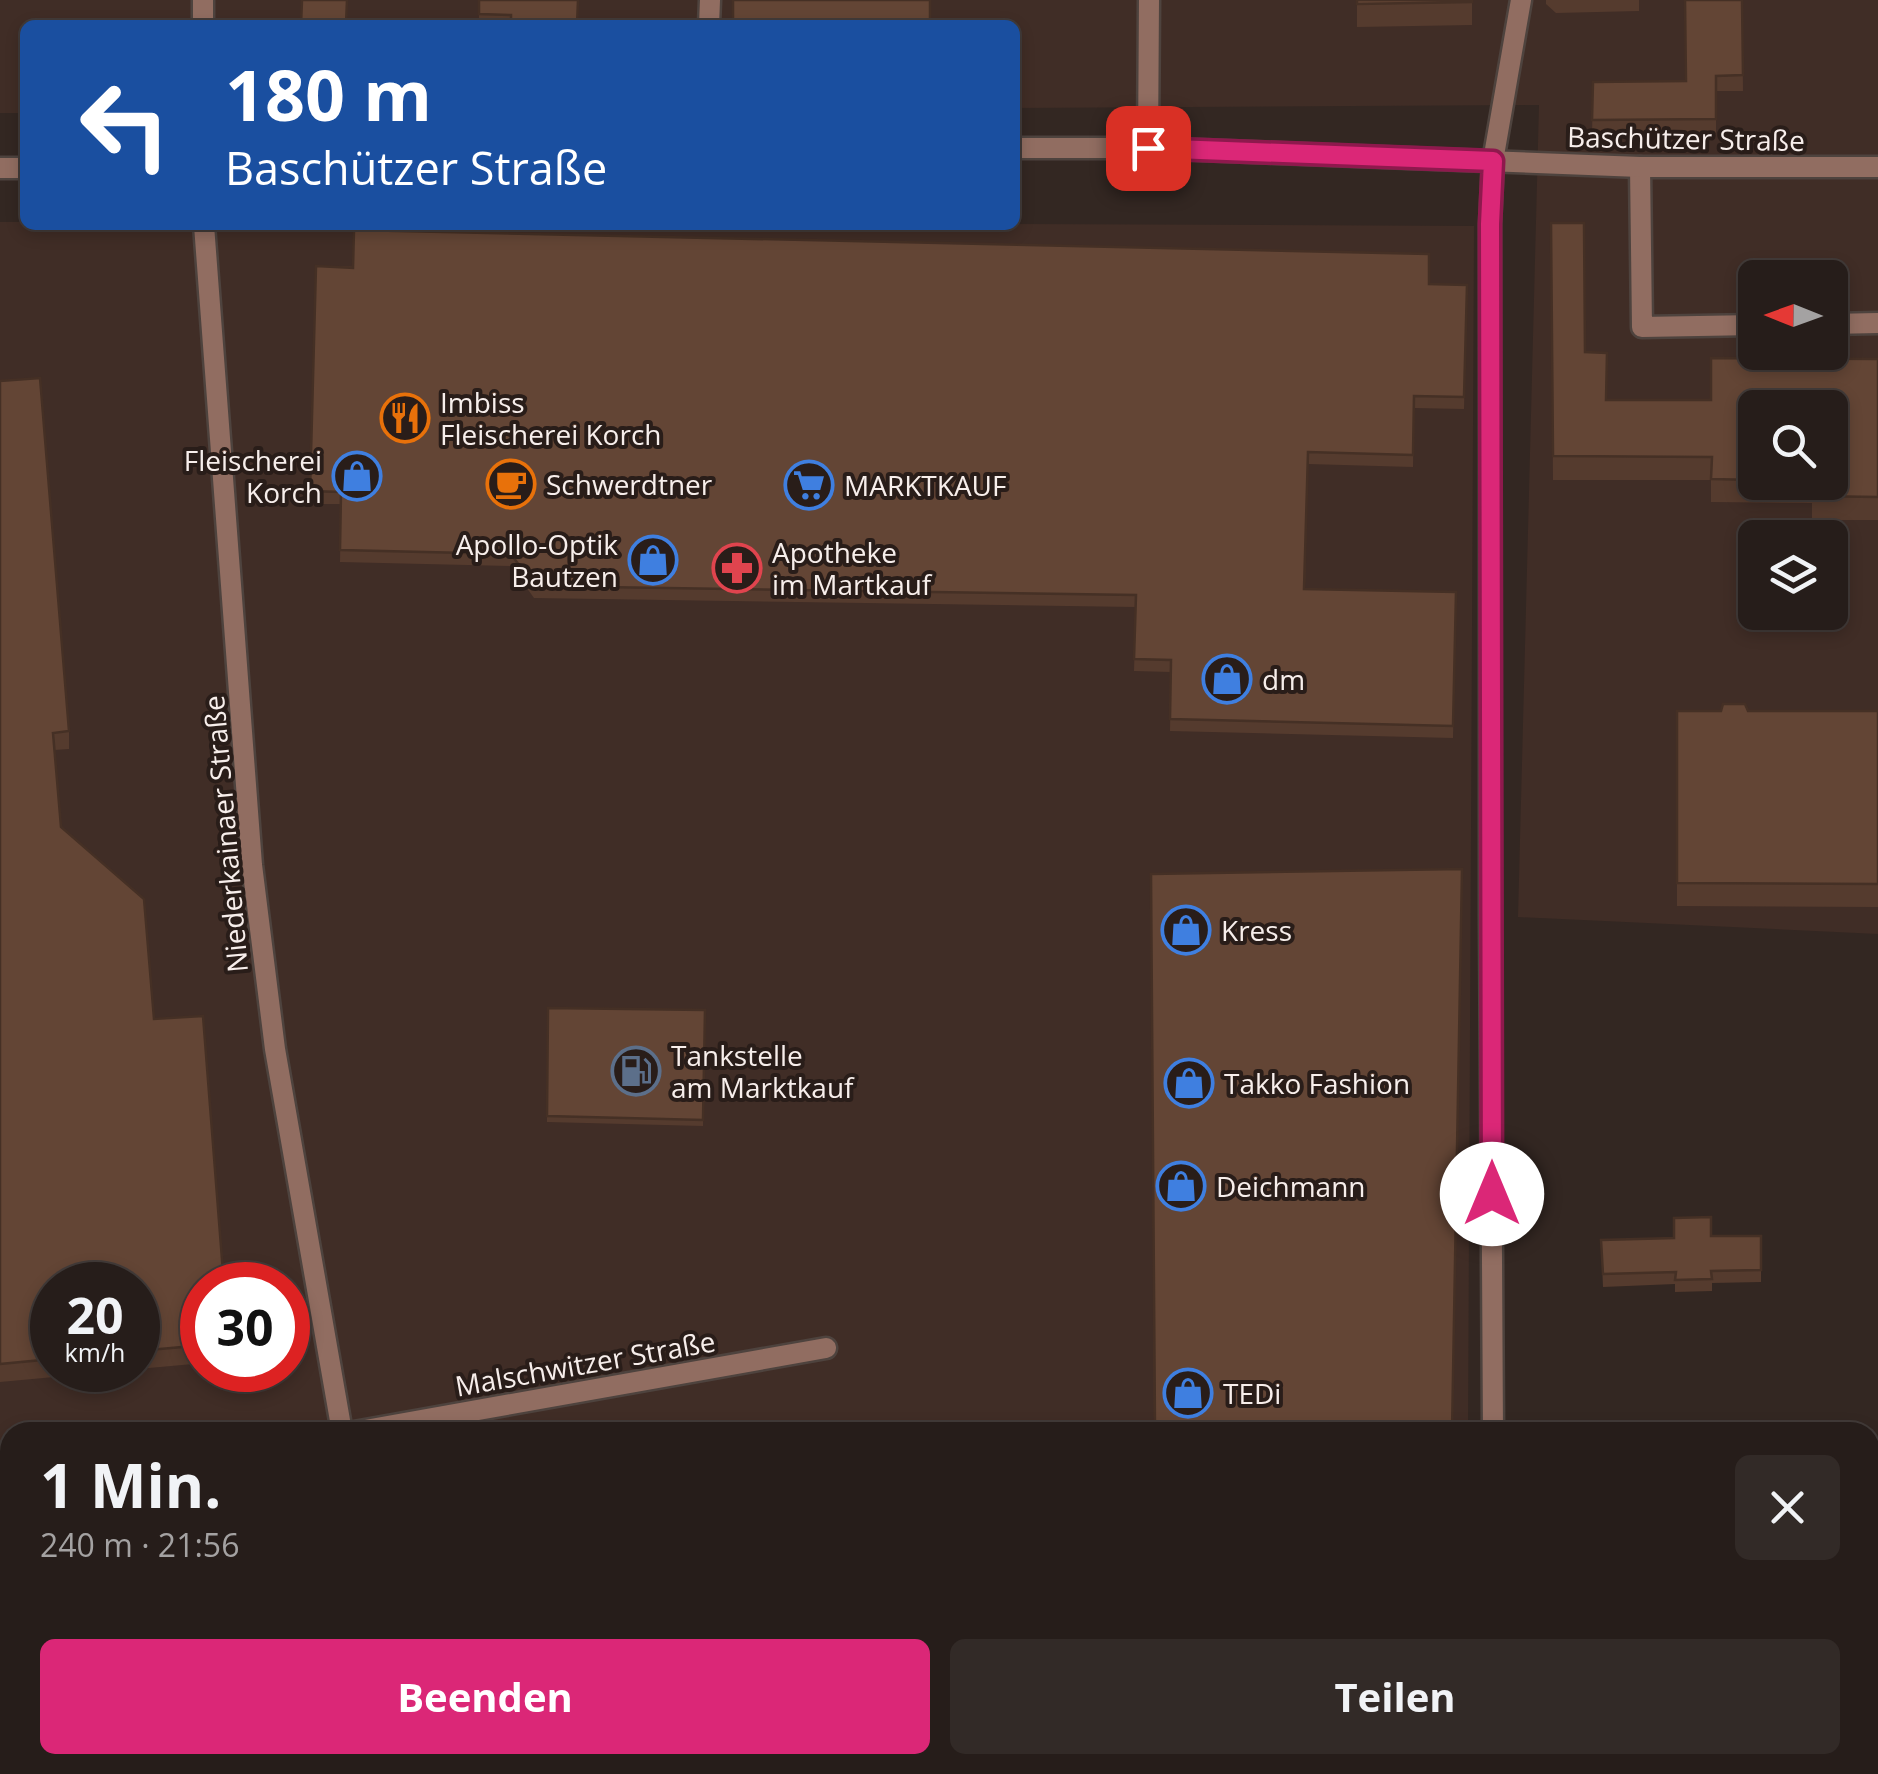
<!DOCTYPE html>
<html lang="de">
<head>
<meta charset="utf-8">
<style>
	:root { --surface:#261d1a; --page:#322a27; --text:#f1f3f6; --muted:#a4a2a2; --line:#423b39; --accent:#db2777 }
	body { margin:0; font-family:"Open Sans",sans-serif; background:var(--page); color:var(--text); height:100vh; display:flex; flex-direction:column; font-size:38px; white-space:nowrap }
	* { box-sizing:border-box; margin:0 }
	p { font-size:32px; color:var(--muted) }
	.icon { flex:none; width:55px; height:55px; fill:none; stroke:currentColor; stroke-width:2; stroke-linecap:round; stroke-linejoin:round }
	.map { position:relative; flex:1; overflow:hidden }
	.panel { position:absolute; left:0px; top:1422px; width:1880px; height:352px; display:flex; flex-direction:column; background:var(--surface); border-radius:30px 30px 0 0; box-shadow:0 5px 15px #0003,0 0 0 2px var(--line) }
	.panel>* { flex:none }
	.hud { position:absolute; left:20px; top:20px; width:1000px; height:210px; border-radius:15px; box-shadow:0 5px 15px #0003,0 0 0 2px var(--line); background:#1a4fa0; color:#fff; overflow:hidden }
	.needle { width:65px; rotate:271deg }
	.tools { position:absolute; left:1738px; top:260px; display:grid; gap:20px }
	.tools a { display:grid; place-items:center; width:110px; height:110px; border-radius:15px; background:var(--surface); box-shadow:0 5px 15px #0003,0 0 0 2px var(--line); font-size:50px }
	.speed { position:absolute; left:30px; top:1262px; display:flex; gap:20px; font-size:50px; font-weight:700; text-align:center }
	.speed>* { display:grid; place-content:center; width:130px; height:130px; border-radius:50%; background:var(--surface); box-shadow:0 5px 15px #0003,0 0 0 2px var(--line); line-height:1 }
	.speed small { font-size:25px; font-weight:400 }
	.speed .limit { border:15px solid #d22; background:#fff; color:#111 }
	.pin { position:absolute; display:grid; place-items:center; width:85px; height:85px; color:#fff; margin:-42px; border-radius:20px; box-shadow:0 5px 15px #0006 }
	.me { position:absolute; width:110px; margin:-55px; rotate:0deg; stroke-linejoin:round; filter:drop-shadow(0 0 8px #0008) }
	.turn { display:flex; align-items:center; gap:35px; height:210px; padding:0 40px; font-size:45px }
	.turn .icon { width:130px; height:130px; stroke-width:2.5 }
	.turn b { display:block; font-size:70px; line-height:85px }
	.round { display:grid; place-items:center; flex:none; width:105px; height:105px; border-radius:15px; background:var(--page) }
	.head { display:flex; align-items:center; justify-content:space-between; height:170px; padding:0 40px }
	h1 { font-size:60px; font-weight:700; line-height:75px }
	.primary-button { display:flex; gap:20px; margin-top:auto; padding:20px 40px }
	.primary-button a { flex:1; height:115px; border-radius:15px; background:var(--accent); color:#fff; font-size:40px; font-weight:700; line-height:115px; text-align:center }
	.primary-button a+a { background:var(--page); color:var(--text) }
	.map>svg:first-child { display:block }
	.built { fill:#402d26; fill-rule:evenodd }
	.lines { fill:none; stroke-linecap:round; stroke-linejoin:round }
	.service-casing { stroke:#4e433e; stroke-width:25 }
	.minor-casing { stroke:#4e433e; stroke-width:25 }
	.service { stroke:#916d61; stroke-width:20 }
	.minor { stroke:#916d61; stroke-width:20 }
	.wall { fill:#553b2e; fill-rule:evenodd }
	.building { fill:#634535; stroke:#453025; stroke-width:2.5 }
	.route-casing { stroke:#8e194d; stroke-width:25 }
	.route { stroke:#db2777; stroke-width:18 }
	.labels { text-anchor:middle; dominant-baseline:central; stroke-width:8; stroke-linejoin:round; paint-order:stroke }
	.street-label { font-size:28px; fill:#f7eeeb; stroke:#291d19 }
	.poi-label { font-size:28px; fill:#f7eeeb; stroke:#291d19; text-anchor:start }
</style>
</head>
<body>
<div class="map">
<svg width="1878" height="1774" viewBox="0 0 1878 1774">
	<rect width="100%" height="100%" fill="#332722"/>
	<g class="built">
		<path d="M 0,0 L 1878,0 L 1878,934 L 1518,917 L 1539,105 L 1015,108 L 1015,25 L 25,25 L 25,113 L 0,113 ZM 1755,278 L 1830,278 L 1830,352 L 1755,352 ZM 1755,408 L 1830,408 L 1830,482 L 1755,482 ZM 1755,538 L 1830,538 L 1830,612 L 1755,612 Z"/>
		<path d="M 0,222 L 25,222 L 25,225 L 1015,224 L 1474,226 L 1468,1432 L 10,1432 L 10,1765 L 1468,1765 L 1468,1774 L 0,1774 ZM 52,1285 L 138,1285 L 138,1370 L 52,1370 ZM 202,1285 L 288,1285 L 288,1370 L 202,1370 Z"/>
	</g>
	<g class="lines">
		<g class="service-casing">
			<g id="service">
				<polyline points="709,25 710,0"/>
				<polyline points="1640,167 1642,327 1755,325"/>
				<polyline points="1830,324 1878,323"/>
			</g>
		</g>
		<g class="minor-casing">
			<g id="minor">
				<polyline points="203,25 203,0"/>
				<polyline points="1015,148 1148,148 1640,167 1878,167"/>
				<polyline points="1148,148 1149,0"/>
				<polyline points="0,168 25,168"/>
				<polyline points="204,225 252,865 275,1049 342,1432"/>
				<polyline points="354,1432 826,1348"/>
				<polyline points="1493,1432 1490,916 1490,224 1493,161 1521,0"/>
				<polyline points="0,1495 10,1493"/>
				<polyline points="405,1765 407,1774"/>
				<polyline points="1499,1765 1499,1774"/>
			</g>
		</g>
		<use href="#service" class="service"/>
		<use href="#minor" class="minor"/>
	</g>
	<g class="wall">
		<polygon points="479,0 578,25 479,25"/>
		<polygon points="1357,0 1472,0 1472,25 1357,27"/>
		<polygon points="1546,0 1639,0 1639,11 1556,13 1546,4"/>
		<polygon points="1742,0 1743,91 1716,91 1716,135 1592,136 1593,82 1685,81"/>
		<path d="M 1551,223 L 1585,352 L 1606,400 L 1711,400 L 1878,359 L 1878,520 L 1812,520 L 1812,503 L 1711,502 L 1711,480 L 1553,480 ZM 1755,408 L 1830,482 L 1755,482 Z"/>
		<polygon points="316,266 1467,285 1464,409 1414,408 1413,467 1308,464 1305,589 1456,592 1453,738 1170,731 1171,672 1134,671 1136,607 534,598 511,566 340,562 341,504 310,504"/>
		<polygon points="0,381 69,731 69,749 54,750 61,827 154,1019 202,1285 202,1339 193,1340 193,1364 138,1369 138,1285 52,1285 52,1370 130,1370 0,1382"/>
		<polygon points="1677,711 1878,711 1878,907 1677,906"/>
		<polygon points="1151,874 1452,1432 1154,1432"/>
		<polygon points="548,1008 705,1010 703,1126 547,1122"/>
		<polygon points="1711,1236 1761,1236 1761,1282 1712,1283 1712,1291 1675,1292 1675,1284 1603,1287 1601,1240"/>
		<polygon points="10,1655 10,1765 292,1765 293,1774 79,1774 78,1767 38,1774 0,1774 0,1657"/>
	</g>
	<g class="building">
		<polygon points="302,0 347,0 346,25 301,25"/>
		<polygon points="479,0 578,0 577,25 511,25 511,15 479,14"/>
		<rect x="733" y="0" width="197" height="25"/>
		<polygon points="1357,0 1472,0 1472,2 1357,4"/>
		<polygon points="1685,0 1742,0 1743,75 1716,76 1716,119 1592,120 1593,82 1686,81"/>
		<polygon points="1551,223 1584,223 1585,352 1607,353 1606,400 1711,400 1711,358 1878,359 1878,497 1812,496 1812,482 1830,482 1830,408 1755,408 1755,480 1711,479 1712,457 1553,456"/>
		<polygon points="354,230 1429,254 1429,284 1467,285 1464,397 1414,396 1413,455 1308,452 1304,589 1456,592 1453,726 1170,719 1171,660 1134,659 1136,595 534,586 511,554 340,550 341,492 310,491 316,266 353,268"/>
		<polygon points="40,378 69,731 53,733 61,827 144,899 154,1019 203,1016 224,1285 202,1285 202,1322 192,1322 193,1346 138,1351 138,1285 52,1285 52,1359 0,1364 0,381"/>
		<polygon points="1723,704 1745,704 1748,711 1878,711 1878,884 1677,883 1677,711 1721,711"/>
		<polygon points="1462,869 1452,1432 1155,1429 1151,874"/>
		<polygon points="548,1008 705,1010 703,1120 547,1116"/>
		<polygon points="1711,1217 1711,1236 1761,1236 1761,1270 1711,1271 1712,1279 1675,1280 1676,1272 1603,1274 1601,1240 1674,1238 1674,1218"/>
		<polygon points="10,1655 10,1757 0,1758 0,1657"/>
		<polygon points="112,1765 292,1765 293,1774 114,1774"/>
		<polygon points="524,1765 1455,1765 1455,1774 525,1774"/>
	</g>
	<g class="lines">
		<g class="route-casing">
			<polyline id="route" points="1148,148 1493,161 1490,224 1492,1194"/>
		</g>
		<use href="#route" class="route"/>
	</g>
	<defs>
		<g id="restaurant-ring" transform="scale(2.5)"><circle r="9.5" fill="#291d19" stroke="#e8710a" stroke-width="1.5"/><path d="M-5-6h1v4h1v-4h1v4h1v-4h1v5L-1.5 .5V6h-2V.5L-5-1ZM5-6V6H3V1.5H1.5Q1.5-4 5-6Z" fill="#e8710a"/></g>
		<g id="shop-ring" transform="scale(2.5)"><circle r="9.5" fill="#291d19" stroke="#3f7fe0" stroke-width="1.5"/><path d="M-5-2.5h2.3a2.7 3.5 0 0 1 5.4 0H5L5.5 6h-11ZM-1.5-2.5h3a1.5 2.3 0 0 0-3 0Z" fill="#3f7fe0"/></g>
		<g id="cafe-ring" transform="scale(2.5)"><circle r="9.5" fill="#291d19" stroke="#e8710a" stroke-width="1.5"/><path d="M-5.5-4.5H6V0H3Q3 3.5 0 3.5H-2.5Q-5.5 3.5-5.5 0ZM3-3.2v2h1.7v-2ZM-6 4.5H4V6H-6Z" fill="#e8710a"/></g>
		<g id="supermarket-ring" transform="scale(2.5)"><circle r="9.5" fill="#291d19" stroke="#3f7fe0" stroke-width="1.5"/><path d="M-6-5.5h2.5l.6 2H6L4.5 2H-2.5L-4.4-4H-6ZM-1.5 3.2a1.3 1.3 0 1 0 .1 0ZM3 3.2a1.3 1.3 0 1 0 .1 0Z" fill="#3f7fe0"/></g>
		<g id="pharmacy-ring" transform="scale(2.5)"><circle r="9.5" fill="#291d19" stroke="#e0444e" stroke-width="1.5"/><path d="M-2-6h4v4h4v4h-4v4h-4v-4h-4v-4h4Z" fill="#e0444e"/></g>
		<g id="fuel-ring" transform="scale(2.5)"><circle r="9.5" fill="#291d19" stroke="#5c6f8a" stroke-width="1.5"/><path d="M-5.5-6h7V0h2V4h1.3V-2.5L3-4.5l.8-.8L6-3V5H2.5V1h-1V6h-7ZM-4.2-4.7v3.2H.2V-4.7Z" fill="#5c6f8a"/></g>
	</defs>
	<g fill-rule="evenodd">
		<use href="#restaurant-ring" x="405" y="418"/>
		<use href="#shop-ring" x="357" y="476"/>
		<use href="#cafe-ring" x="511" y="484"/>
		<use href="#supermarket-ring" x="809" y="485"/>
		<use href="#shop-ring" x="653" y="560"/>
		<use href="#pharmacy-ring" x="737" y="568"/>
		<use href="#shop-ring" x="1227" y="679"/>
		<use href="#shop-ring" x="1186" y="930"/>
		<use href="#fuel-ring" x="636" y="1071"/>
		<use href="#shop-ring" x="1189" y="1083"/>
		<use href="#shop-ring" x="1181" y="1186"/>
		<use href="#shop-ring" x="1188" y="1393"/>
	</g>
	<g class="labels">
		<g class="street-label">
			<text transform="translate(1686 138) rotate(1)">Baschützer Straße</text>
			<text transform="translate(225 834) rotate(-95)">Niederkainaer Straße</text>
			<text transform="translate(585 1363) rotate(-10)">Malschwitzer Straße</text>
		</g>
		<g class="poi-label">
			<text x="440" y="402">Imbiss<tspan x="440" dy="32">Fleischerei Korch</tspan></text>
			<text x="322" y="460" text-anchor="end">Fleischerei<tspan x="322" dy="32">Korch</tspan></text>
			<text x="546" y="484">Schwerdtner</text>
			<text x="844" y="485">MARKTKAUF</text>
			<text x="618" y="544" text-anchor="end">Apollo-Optik<tspan x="618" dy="32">Bautzen</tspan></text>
			<text x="772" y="552">Apotheke<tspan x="772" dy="32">im Martkauf</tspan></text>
			<text x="1262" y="679">dm</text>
			<text x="1221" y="930">Kress</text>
			<text x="671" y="1055">Tankstelle<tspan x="671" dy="32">am Marktkauf</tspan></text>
			<text x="1224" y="1083">Takko Fashion</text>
			<text x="1216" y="1186">Deichmann</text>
			<text x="1223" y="1393">TEDi</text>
		</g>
	</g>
</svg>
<div class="tools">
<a><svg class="needle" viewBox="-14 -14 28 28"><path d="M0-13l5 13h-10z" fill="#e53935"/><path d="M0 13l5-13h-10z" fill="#a4a2a2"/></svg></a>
<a><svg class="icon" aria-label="search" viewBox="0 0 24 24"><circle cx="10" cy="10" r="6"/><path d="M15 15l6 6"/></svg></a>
<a><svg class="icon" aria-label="layers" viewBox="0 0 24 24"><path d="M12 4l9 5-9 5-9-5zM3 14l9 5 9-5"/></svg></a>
</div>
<div class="speed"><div>20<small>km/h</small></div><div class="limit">30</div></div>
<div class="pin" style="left:1148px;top:148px;background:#d93025"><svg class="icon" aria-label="arrive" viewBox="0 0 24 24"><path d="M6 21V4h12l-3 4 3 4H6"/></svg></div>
<svg class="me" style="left:1492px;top:1194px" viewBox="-20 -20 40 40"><circle r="19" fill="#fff"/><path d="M0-13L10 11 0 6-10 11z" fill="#db2777"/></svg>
<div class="hud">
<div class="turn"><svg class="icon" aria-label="left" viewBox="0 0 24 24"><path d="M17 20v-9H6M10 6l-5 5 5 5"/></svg><div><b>180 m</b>Baschützer Straße</div></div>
</div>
<section class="panel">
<div class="head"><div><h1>1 Min.</h1><p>240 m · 21:56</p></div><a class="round"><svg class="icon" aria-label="close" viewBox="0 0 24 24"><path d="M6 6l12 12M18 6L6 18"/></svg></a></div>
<div class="primary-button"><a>Beenden</a><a>Teilen</a></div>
</section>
</div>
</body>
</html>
